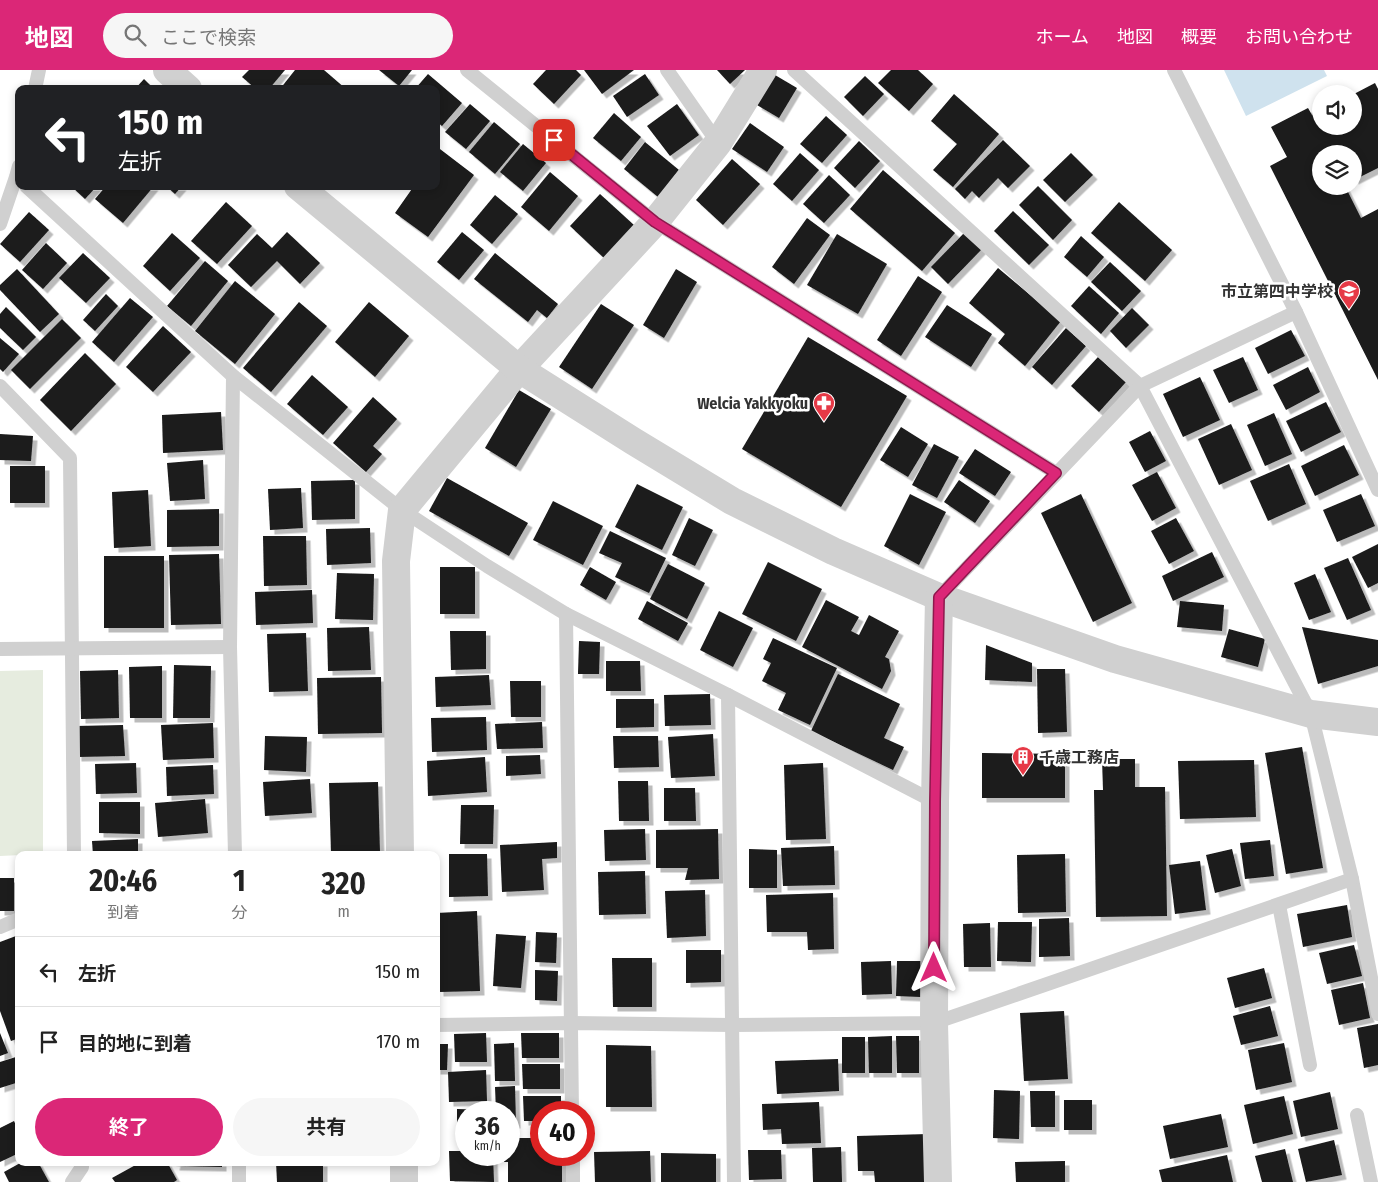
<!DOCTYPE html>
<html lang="ja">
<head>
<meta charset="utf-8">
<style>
	:root { --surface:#fff; --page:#f6f6f6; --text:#222; --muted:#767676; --line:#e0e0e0; --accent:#db2777 }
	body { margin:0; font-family:"Fira Sans Condensed","Noto Sans JP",sans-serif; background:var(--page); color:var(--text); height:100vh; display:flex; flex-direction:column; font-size:19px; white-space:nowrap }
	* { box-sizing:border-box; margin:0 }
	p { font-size:16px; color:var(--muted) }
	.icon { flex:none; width:28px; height:28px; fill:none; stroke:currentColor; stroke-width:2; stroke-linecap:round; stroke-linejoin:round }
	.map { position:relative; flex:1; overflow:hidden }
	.sheet { position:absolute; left:15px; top:781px; width:425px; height:315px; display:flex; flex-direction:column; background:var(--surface); border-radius:10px; box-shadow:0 2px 8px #0003 }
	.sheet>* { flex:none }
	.banner { position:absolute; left:15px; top:15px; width:425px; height:105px; border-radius:10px; box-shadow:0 2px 8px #0003; background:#202124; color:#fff; overflow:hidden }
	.fabs { position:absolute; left:1312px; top:15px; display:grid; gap:10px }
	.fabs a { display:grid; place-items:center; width:50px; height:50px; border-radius:50%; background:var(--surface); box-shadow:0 2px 8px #0003; font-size:25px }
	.speed { position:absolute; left:455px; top:1031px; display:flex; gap:10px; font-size:25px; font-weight:700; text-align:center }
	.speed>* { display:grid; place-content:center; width:65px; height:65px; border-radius:50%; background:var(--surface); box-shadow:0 2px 8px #0003; line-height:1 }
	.speed small { font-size:12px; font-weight:400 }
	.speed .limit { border:8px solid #d22; background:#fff; color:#111 }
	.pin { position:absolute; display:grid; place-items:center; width:42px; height:42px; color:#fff; margin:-21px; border-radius:10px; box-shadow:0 2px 8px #0006 }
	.me { position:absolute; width:55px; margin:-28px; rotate:0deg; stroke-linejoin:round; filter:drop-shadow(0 0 4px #0008) }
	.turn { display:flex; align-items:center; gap:18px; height:105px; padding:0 20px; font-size:22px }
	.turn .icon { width:65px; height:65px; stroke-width:2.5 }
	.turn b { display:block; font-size:35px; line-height:42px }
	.eta { display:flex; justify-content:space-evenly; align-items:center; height:85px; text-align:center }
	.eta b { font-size:30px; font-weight:700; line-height:35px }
	.button { display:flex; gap:10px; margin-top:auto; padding:10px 20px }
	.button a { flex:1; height:58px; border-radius:30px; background:var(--accent); color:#fff; font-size:20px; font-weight:700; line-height:58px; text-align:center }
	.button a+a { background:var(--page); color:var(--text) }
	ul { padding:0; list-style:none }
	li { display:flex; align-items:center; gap:15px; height:70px; padding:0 20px; border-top:1px solid var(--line) }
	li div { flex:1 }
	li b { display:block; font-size:19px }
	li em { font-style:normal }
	header { display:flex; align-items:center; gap:30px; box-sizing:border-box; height:70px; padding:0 25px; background:var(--accent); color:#fff }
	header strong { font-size:24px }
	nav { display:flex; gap:28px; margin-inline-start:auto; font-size:18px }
	.search { width:350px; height:45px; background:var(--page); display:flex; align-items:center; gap:12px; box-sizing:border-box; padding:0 18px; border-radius:28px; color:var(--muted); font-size:19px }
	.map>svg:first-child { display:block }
	.green { fill:#e6ecdf }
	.water { fill:#cfe2ee }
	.building { fill:#1a1a1a; filter:url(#shadow) }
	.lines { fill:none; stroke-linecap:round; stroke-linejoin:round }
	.service { stroke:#d0d0d0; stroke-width:14 }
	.minor { stroke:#d0d0d0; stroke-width:28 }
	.tertiary { stroke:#d0d0d0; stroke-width:28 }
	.route-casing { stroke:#8e194d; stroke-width:12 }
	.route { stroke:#db2777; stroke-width:9 }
	.labels { text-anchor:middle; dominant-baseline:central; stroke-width:5; stroke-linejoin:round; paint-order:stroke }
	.poi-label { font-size:16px; font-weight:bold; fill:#333; stroke:#fff; text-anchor:end }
</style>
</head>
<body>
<header>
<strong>地図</strong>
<div class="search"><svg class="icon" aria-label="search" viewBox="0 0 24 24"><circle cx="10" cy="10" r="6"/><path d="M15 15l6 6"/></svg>ここで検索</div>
<nav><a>ホーム</a><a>地図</a><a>概要</a><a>お問い合わせ</a></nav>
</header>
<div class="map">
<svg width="1378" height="1112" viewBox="0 0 1378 1112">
	<defs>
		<filter id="shadow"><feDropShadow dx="4.5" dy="4.5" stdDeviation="0" flood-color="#0004"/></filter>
	</defs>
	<rect width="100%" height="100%" fill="#fff"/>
	<polygon class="green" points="43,600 43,784 0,786 0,601"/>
	<polygon class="water" points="1224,0 1324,0 1327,6 1246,46"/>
	<g class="building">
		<polygon points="249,0 285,0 269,19 256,19 242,7"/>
		<polygon points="295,0 324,0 346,19 280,19"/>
		<polygon points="379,0 412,0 399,16"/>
		<polygon points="546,0 576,0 581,5 554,34 533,14"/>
		<polygon points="584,0 634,0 602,24"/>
		<polygon points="717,0 745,0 730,14"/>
		<polygon points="891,0 918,0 933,14 909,41 878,13"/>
		<polygon points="428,4 462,33 442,56 436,51 436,19 415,19"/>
		<polygon points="645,4 659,25 627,47 613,26"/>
		<polygon points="775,5 797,18 779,48 757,35"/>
		<polygon points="865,6 884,24 863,46 844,27"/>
		<polygon points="144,9 154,19 135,19"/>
		<polygon points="1375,13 1378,19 1378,98 1354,110 1354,84 1321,84 1321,116 1345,116 1361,148 1378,139 1378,310 1270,96 1287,87 1271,57 1308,38 1312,45 1321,41 1321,56 1354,56 1354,24"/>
		<polygon points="954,24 999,64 953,117 933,100 957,74 931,51"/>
		<polygon points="470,34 490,51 466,79 445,62"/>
		<polygon points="677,34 699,65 670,86 647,56"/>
		<polygon points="614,43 641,67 621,91 593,68"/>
		<polygon points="826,46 847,65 822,93 800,74"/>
		<polygon points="494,52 520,74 495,104 469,82"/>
		<polygon points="750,53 784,77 767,102 732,79"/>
		<polygon points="1003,70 1030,96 1008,118 998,108 979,128 972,121 965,129 955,119"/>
		<polygon points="859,71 880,91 855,118 834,98"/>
		<polygon points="645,72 679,100 658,127 624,99"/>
		<polygon points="523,74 546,93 523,121 500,102"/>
		<polygon points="436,76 474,105 428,167 395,143 414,116 436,116"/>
		<polygon points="800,83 819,100 792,131 773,114"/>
		<polygon points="1071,83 1093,105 1065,132 1043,110"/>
		<polygon points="732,89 760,114 723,155 696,130"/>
		<polygon points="883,100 955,163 922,201 850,139"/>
		<polygon points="550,102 578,126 549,161 521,137"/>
		<polygon points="829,105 850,125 824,153 803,134"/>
		<polygon points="71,116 97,116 85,129"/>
		<polygon points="106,116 154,116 123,153 95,129"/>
		<polygon points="166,116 182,116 175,124"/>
		<polygon points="1038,116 1072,150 1053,170 1019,135"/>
		<polygon points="600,124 635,156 605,189 570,156"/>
		<polygon points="495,125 518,144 492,174 470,155"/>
		<polygon points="226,132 252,156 217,194 191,171"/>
		<polygon points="1119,132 1172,180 1145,211 1091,163"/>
		<polygon points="1013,141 1049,175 1029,195 994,161"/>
		<polygon points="29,142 49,160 20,192 0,174"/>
		<polygon points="807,148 830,165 794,214 772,197"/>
		<polygon points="287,162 320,193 300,214 277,191 251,217 228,195 257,164 272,178"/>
		<polygon points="462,162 484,180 459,210 437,192"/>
		<polygon points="965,162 982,179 948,214 931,197"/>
		<polygon points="172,163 200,188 170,221 143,196"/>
		<polygon points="837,164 887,194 858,244 807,215"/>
		<polygon points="1081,166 1104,187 1087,207 1064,187"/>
		<polygon points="46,173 67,193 43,219 22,200"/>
		<polygon points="83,183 110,208 86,233 59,208"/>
		<polygon points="495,183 558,234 547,248 537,240 528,252 474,209"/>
		<polygon points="205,191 228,211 191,256 167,236"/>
		<polygon points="1110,192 1141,221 1122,241 1091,212"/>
		<polygon points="998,198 1061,251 1025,296 998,273 1005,264 969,233"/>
		<polygon points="17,199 59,244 40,262 0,220 0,215"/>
		<polygon points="676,199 697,212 664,268 643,255"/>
		<polygon points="918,206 942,222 901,286 877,270"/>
		<polygon points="235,211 275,244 235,294 195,261"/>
		<polygon points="1089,216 1119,243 1101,264 1071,236"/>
		<polygon points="106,224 118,236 95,261 83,250"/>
		<polygon points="130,228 153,247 114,292 92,272"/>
		<polygon points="299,232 327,256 271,322 243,298"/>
		<polygon points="369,232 409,266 375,307 335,272"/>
		<polygon points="601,234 634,255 592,319 559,297"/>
		<polygon points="947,235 992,264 971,297 925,267"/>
		<polygon points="6,237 36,267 23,280 0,258 0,244"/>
		<polygon points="1132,238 1149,255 1126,278 1110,261"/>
		<polygon points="62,249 81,268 30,319 11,300"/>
		<polygon points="163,256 191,282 153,322 126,297"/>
		<polygon points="1066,258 1086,276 1052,315 1032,297"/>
		<polygon points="1291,260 1305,286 1268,304 1255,278"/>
		<polygon points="808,267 907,326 841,437 742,379"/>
		<polygon points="0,268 19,284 3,302 0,299"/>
		<polygon points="85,283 116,314 71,361 40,330"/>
		<polygon points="1098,287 1126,312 1099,342 1071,316"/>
		<polygon points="1243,287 1258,320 1229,333 1213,300"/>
		<polygon points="1308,297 1320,322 1286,340 1273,315"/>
		<polygon points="312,305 348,337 323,365 287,334"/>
		<polygon points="1200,307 1220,350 1183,367 1163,324"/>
		<polygon points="519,320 551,339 516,397 485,378"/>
		<polygon points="373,327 397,349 373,376 382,384 366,402 333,373"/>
		<polygon points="1326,332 1341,362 1301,382 1286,351"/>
		<polygon points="221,342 223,380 163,383 162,345"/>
		<polygon points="1274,343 1292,384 1265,396 1247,355"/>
		<polygon points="1231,354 1252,400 1219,415 1198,369"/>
		<polygon points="901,357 928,374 908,407 880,390"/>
		<polygon points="1150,361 1166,391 1145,402 1129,372"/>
		<polygon points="0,364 33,366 31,391 0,390"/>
		<polygon points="934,374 959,387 937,428 912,415"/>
		<polygon points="1344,375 1359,405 1315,426 1301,396"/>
		<polygon points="975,379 1011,402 995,426 959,403"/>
		<polygon points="203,390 205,429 170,431 167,393"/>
		<polygon points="1289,394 1306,434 1268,451 1250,411"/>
		<rect x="10" y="396" width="35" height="37"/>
		<polygon points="1157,402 1176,438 1152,451 1132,415"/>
		<polygon points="447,408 528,453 509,486 429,441"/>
		<polygon points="355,410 355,449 312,450 311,411"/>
		<polygon points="959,410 990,431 975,453 944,432"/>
		<polygon points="637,414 683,437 662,480 615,457"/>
		<polygon points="301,418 303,458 270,460 268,419"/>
		<polygon points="148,420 151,476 114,478 112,422"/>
		<polygon points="910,424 946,442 919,495 884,476"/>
		<polygon points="1081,424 1132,533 1093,552 1041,443"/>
		<polygon points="1361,424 1375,456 1337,472 1323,440"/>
		<polygon points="553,431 603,456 583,495 533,470"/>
		<polygon points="219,439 219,476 167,477 167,440"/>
		<polygon points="689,448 713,460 695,496 672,485"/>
		<polygon points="1176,448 1194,481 1169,494 1151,461"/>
		<polygon points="370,458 371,493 327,495 326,459"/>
		<polygon points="610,461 666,488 649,523 615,507 622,493 599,483"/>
		<polygon points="263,466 306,466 307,515 264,516"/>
		<polygon points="1378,474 1378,513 1368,518 1352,487"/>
		<polygon points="1212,482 1224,507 1173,531 1162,506"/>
		<polygon points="219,484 221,554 171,555 169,485"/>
		<rect x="104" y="486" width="60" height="72"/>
		<polygon points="1348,488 1371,540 1347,550 1324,498"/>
		<polygon points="768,492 822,519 796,571 742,544"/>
		<polygon points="668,494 705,513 687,549 650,529"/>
		<rect x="440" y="497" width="35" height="47"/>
		<polygon points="590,497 616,512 606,530 580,515"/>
		<polygon points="337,503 374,504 373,550 335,549"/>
		<polygon points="1315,504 1331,542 1309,550 1294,513"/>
		<polygon points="312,520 313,553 256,555 255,522"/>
		<polygon points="826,530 859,547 851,561 859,565 869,545 899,561 885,587 889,589 891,601 882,619 802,577"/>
		<polygon points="647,531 688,553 678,571 638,549"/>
		<polygon points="1180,531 1224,535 1222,561 1177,557"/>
		<polygon points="719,541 753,558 733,597 700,580"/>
		<polygon points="369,557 371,600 328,601 327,558"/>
		<polygon points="1302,557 1378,570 1378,596 1318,614"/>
		<polygon points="1229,559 1265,569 1258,597 1221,587"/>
		<polygon points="450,561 486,561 486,599 451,600"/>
		<polygon points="306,563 308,621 269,622 267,564"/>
		<polygon points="773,568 837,598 810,655 778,640 786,623 762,611 771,593 763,589"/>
		<polygon points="579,571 600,572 599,604 578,604"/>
		<polygon points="986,575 1032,593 1032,612 985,610"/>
		<polygon points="606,591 640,591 641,621 606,621"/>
		<polygon points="174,595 211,596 210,648 173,648"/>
		<polygon points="162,596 162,648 130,648 129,597"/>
		<polygon points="1037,599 1065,599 1067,662 1038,663"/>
		<polygon points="118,600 119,648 81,649 80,601"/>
		<polygon points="838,604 900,634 884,668 904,677 893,700 811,661"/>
		<polygon points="489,605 491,635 436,637 435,607"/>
		<polygon points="381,607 382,663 318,664 317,608"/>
		<polygon points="510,611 541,611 541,647 511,647"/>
		<polygon points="710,624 711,655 665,656 664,625"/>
		<polygon points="616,629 654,629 654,657 616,658"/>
		<polygon points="486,647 487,680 432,682 431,648"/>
		<polygon points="542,652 543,678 497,679 495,654"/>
		<polygon points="213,653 214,688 163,690 161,655"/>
		<polygon points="123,655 125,686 77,687 76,656"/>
		<polygon points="713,664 715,706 671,708 668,667"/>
		<polygon points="265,666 307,667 306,702 264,700"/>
		<polygon points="613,666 658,666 659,697 614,698"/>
		<polygon points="1302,677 1323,798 1286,804 1265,683"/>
		<polygon points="982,683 1065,684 1065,728 982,728"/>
		<polygon points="540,685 541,704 506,706 506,686"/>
		<polygon points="485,687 487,722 428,726 427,691"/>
		<polygon points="1102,689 1135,689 1135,717 1165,717 1167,846 1096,847 1094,720 1103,720"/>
		<polygon points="1254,690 1256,747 1180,749 1178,691"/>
		<polygon points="136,693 137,723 96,724 95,694"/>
		<polygon points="823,693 826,769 786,770 784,695"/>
		<polygon points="213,695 214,724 167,726 166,697"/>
		<polygon points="310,709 312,743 265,746 263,712"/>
		<polygon points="618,711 648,711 649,751 619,751"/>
		<polygon points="378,712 380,783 331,784 329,713"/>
		<polygon points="664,718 695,718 696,751 664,751"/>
		<polygon points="205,729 208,763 158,767 155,733"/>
		<polygon points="99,732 140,732 140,764 99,763"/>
		<polygon points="461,735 494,735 493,774 460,774"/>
		<polygon points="645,759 646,790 605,791 604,760"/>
		<polygon points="718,759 719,809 685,810 688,798 656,798 656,760"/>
		<polygon points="138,769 138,785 93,785 92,771"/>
		<polygon points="1270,770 1274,806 1245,809 1240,773"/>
		<polygon points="557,772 557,788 542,789 544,820 502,822 500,775"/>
		<polygon points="834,776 835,815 783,816 781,778"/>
		<polygon points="749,779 777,780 777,818 749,818"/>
		<polygon points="1232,779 1241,816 1215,823 1206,785"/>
		<polygon points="449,784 487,784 488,826 449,827"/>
		<polygon points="1065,784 1066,842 1018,843 1017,785"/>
		<polygon points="1200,791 1206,840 1175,844 1169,795"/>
		<polygon points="645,801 646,844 599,845 598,802"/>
		<rect x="0" y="808" width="14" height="33"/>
		<polygon points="705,820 706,866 667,868 665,821"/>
		<polygon points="833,823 834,879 808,880 807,862 767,862 766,825"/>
		<polygon points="1347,835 1352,867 1303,877 1297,844"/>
		<polygon points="477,841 480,921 439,922 436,843"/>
		<polygon points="1069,848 1070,886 1039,887 1039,849"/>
		<polygon points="998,852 1032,852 1031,892 997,891"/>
		<polygon points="990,853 991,897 964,897 963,854"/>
		<polygon points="536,862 557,863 556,893 535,892"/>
		<polygon points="496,864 526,866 521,918 493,916"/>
		<polygon points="16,866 19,874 19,968 11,971 0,941 0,872"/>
		<polygon points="1354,875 1362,906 1327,914 1319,883"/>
		<polygon points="686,880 721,880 721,912 686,913"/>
		<polygon points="612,888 652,888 652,937 613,937"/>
		<polygon points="891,891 892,924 862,925 861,892"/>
		<polygon points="897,891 922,891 921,927 896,926"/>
		<polygon points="1264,898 1272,928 1235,938 1227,908"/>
		<polygon points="535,900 558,901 557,931 535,930"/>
		<polygon points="1363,913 1370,948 1339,955 1331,920"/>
		<polygon points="1270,936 1278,966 1241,975 1233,946"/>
		<polygon points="1064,941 1068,1009 1024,1011 1020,943"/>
		<polygon points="1378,954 1378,995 1364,998 1357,958"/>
		<polygon points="0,963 8,983 0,986"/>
		<polygon points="486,963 487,992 455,992 454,964"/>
		<polygon points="521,963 559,963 559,988 522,988"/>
		<polygon points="892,966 892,1003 869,1003 868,967"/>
		<polygon points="896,966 919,966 919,1003 897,1003"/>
		<rect x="842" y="967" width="23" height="36"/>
		<polygon points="514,973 515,1011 495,1011 494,974"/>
		<polygon points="1284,973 1292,1012 1256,1020 1248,980"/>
		<polygon points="436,974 448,974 447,1000 436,1000"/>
		<polygon points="606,975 651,976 652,1037 606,1037"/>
		<polygon points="19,986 19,1012 0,1018 0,992"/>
		<polygon points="838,989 839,1021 777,1024 775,991"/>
		<polygon points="522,994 560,994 560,1019 523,1019"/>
		<polygon points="486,1000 487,1031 449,1032 448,1002"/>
		<polygon points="515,1016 516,1054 509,1054 509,1042 496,1042 495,1017"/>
		<polygon points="994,1020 1020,1021 1019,1069 993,1068"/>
		<polygon points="1030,1021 1055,1021 1055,1057 1031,1057"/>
		<polygon points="1330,1022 1338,1059 1301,1067 1293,1031"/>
		<polygon points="523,1026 561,1026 561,1042 541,1042 541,1051 524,1051"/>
		<polygon points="1284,1026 1293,1064 1253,1074 1244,1035"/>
		<rect x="1064" y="1030" width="28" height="30"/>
		<polygon points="819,1032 821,1073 782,1074 781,1059 763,1060 762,1034"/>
		<polygon points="457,1039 490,1040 490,1042 466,1042 466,1072 457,1072"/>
		<polygon points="1221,1044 1228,1077 1170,1089 1163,1056"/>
		<polygon points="14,1051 19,1062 19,1083 0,1092 0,1058"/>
		<polygon points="928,1064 930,1112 875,1112 874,1101 858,1101 857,1066"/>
		<polygon points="509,1068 541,1068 541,1085 562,1085 562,1112 508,1112 508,1092 504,1092 504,1085 509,1085"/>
		<polygon points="1334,1070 1342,1105 1306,1112 1298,1079"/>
		<polygon points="841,1077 842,1112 813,1112 812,1078"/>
		<polygon points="1285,1079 1293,1112 1262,1112 1255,1086"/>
		<polygon points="748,1080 781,1080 782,1109 749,1110"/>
		<polygon points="449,1081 466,1081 466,1085 493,1085 494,1112 450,1111"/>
		<polygon points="650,1081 651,1112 595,1112 594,1082"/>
		<polygon points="661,1083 716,1084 716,1112 661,1112"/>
		<polygon points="1227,1085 1233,1112 1162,1112 1159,1100"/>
		<polygon points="1065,1091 1065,1112 1016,1112 1015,1092"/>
		<polygon points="22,1092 38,1092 49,1112 9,1112 4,1102"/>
		<polygon points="141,1092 167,1092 177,1110 174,1112 115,1112 112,1108"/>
		<polygon points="176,1092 222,1092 222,1097 175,1096"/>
		<polygon points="276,1092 323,1092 323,1112 277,1112"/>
	</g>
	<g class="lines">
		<g class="service">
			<polyline points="467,0 655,152 1056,403"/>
			<polyline points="667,0 718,73"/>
			<polyline points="794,0 1140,316 1311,644 1352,809 1378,944"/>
			<polyline points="1174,0 1296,242 1378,420"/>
			<polyline points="35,19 39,0"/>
			<polyline points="26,116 233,306 402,440 487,496 566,544 728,625 935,732"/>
			<polyline points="0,154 16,107 19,96"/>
			<polyline points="233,306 230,577 235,785"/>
			<polyline points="0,316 70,388 74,785"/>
			<polyline points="939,527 1140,316 1296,242"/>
			<polyline points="566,544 572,1042"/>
			<polyline points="0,579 230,577"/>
			<polyline points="728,625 734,1112"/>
			<polyline points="1279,835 1310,995"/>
			<polyline points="0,857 19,849"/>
			<polyline points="436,955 572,953 732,955 934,953 1352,809"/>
			<polyline points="1357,1045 1371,1112"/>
			<polyline points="573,1085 573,1112"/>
			<polyline points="239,1092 239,1112"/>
			<polyline points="72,1112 82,1097 82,1092"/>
		</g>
		<g class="minor">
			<polyline points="400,785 396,491 402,440 519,299 655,152 718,73 763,0"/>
			<polyline points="404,1092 404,1112"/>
		</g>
		<g class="tertiary">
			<polyline points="167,0 188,19"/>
			<polyline points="298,116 519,299 633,371 732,431 833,481 939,527 1115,589 1311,644 1378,652"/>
			<polyline points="938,1112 934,953 935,732 939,527"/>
		</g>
	</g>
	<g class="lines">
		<g class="route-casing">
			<polyline id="route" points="554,70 655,152 1056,403 939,527 935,732 934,898"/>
		</g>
		<use href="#route" class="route"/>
	</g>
	<defs>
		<g id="school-pin" transform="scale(1.125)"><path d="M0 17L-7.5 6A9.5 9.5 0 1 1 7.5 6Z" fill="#e63946" stroke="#fff"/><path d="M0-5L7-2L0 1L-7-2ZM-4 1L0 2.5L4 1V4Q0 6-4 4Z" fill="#fff"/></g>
		<g id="pharmacy-pin" transform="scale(1.125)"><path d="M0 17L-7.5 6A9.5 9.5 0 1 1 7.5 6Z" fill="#e63946" stroke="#fff"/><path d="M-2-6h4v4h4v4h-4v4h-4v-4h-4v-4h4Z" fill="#fff"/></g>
		<g id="building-pin" transform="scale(1.125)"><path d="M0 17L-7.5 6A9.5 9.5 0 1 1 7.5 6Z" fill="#e63946" stroke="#fff"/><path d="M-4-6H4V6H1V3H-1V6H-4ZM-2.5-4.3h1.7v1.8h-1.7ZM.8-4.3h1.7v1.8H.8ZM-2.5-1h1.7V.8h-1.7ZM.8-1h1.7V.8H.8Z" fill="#fff"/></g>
	</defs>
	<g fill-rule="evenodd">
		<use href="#school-pin" x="1349" y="221"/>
		<use href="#pharmacy-pin" x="824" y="333"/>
		<use href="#building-pin" x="1023" y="687"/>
	</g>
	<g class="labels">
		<g class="poi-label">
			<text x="1333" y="221">市立第四中学校</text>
			<text x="808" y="333">Welcia Yakkyoku</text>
			<text x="1039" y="687" text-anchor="start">千歳工務店</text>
		</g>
	</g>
</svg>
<div class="fabs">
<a><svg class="icon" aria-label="sound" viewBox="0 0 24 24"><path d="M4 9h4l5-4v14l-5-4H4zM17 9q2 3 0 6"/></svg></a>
<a><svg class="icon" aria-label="layers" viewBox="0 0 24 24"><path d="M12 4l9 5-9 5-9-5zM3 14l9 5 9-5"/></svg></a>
</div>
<div class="speed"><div>36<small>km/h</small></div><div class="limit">40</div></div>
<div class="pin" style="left:554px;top:70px;background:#d93025"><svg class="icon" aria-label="arrive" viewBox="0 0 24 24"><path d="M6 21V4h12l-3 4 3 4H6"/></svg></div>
<svg class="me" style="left:934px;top:898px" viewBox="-20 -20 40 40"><path d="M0-17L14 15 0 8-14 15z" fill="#db2777" stroke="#fff" stroke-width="4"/></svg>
<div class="banner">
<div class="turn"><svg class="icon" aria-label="left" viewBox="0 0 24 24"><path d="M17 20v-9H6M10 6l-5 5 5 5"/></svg><div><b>150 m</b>左折</div></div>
</div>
<section class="sheet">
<div class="eta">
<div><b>20:46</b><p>到着</p></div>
<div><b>1</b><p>分</p></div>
<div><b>320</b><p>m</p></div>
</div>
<ul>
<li><svg class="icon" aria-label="left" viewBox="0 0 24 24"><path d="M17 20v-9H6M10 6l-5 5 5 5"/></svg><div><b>左折</b></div><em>150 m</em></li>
<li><svg class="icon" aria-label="arrive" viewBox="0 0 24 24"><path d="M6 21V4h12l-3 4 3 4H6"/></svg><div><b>目的地に到着</b></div><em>170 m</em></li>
</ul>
<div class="button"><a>終了</a><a>共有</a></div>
</section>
</div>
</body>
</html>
